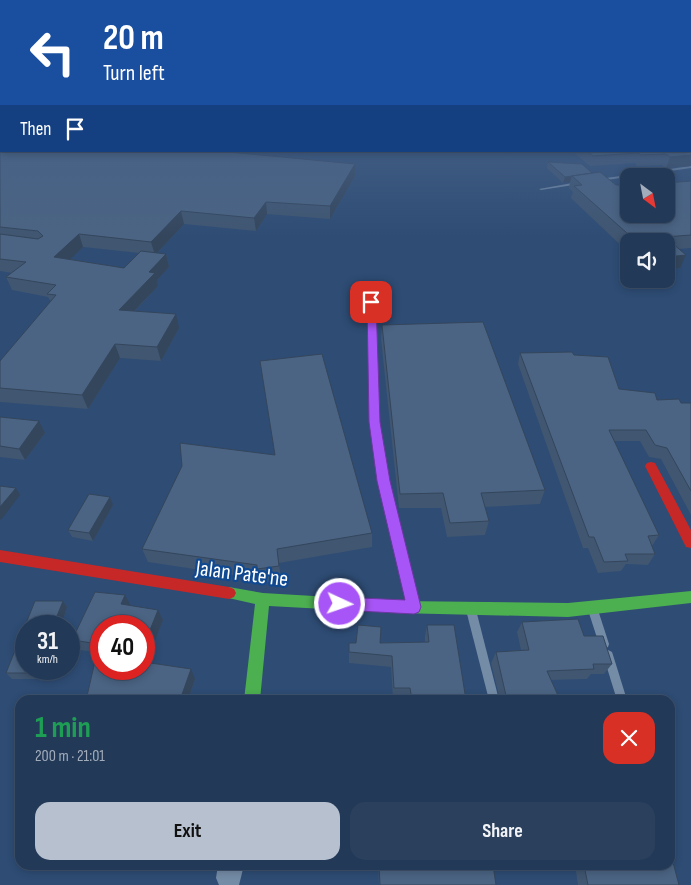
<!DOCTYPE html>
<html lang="en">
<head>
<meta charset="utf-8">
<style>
	:root { --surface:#223957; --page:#2a405d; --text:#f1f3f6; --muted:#a2acba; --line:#3f536d; --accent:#b6c0ce }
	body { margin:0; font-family:"Sofia Sans Condensed",sans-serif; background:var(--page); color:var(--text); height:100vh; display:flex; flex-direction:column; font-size:19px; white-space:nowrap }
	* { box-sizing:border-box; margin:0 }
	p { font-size:16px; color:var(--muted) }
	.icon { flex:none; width:28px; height:28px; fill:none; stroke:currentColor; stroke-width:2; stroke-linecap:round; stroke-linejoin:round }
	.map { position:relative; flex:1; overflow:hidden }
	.sheet { position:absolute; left:15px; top:695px; width:660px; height:175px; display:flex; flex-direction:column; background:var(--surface); border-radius:15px; box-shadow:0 2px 8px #0003,0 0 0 1px var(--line) }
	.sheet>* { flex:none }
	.banner { position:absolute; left:0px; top:0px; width:691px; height:152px; box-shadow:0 2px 8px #0003,0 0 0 1px var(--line); background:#1a4fa0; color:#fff; overflow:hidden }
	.needle { width:32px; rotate:148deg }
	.buttons { position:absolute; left:620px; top:168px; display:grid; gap:10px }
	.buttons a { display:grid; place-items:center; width:55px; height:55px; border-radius:10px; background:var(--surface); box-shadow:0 2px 8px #0003,0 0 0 1px var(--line); font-size:25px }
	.speed { position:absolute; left:15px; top:615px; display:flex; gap:10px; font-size:25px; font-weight:700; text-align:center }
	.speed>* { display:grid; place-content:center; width:65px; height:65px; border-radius:50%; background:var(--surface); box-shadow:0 2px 8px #0003,0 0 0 1px var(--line); line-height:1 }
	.speed small { font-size:12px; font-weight:400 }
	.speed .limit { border:8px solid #d22; background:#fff; color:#111 }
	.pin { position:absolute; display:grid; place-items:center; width:42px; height:42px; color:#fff; margin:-21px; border-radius:10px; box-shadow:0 2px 8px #0006 }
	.me { position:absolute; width:55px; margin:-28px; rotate:93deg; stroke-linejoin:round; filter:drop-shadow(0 0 4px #0008) }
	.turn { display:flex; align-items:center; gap:18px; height:105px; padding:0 20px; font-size:22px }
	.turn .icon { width:65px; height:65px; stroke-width:2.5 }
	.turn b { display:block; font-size:35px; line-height:42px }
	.then { display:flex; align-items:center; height:48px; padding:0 20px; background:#0003; gap:10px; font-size:19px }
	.round { display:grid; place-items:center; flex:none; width:52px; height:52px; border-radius:15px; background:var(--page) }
	.summary { display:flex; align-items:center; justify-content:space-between; height:85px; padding:0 20px }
	h1 { font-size:30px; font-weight:700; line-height:38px; color:#1e9e55 }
	.primary-button { display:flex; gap:10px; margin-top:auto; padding:10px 20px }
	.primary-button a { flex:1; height:58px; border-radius:15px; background:var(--accent); color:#111; font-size:20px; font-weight:700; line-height:58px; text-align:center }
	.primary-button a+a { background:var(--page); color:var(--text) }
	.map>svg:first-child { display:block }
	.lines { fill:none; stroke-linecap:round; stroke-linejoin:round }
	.lane { fill:#758ca7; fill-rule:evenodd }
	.street { fill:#758ca7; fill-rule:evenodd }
	.fast { fill:#4caf50; fill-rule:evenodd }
	.jam { fill:#c62828; fill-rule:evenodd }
	.wall { fill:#405671; fill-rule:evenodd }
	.shaded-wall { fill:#34465c }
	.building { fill:#4b6483; stroke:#34465c }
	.route { fill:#a855f7; stroke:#6d37a1 }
	.labels { text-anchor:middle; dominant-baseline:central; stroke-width:4.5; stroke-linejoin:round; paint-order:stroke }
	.near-street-label { font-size:22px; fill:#fff; stroke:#114991 }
</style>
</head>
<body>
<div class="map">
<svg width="691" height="885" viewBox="0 0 691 885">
	<rect width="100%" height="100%" fill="#2e4c74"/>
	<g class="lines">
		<g class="lane">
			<rect x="0" y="134" width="1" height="2"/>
			<polygon points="691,166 691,168 599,181 597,180 599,179"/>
			<polygon points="578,182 580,182 580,184 541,190 539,189"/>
			<polygon points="371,300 374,302 379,422 387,481 418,603 416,606 413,607 410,606 408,603 379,481 371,422 368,302"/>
			<polygon points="471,606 474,607 476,610 499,700 489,700 466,610 468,607"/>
			<polygon points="593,606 596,607 598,610 609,644 608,647 604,649 600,647 599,644 588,610 590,607"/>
			<polygon points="608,650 612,652 613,655 627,700 617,700 603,655 604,652"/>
		</g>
		<g class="street">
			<rect x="690" y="135" width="1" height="4"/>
			<polygon points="218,865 244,865 239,885 219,885 216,878"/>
		</g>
		<polygon class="fast" points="229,587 263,593 398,601 568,603 691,591 691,603 568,617 398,613 269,606 260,700 244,700 255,604 224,597 222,593 224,589"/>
		<g class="jam">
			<polygon points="651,462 655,463 691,530 691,548 686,547 645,466 647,463"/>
			<polygon points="0,550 229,587 234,589 236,593 234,597 229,599 0,562"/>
		</g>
	</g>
	<g class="wall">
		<path d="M 0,136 L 355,176 L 330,219 L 267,214 L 256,231 L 184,224 L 157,253 L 166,254 L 169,267 L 157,280 L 158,286 L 135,311 L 179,328 L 161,361 L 120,358 L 88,409 L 0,402 L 0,361 L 51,302 L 48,297 L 12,290 L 6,277 L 12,273 L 0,271 ZM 83,247 L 139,253 L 124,268 L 70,259 Z"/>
		<polygon points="572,151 690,151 666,168 662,165 637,166 635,163 590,166"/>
		<polygon points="548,162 582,164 629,214 691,181 691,248 679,249 680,268 666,270 666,241 629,241 629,253 571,198 573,192 569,188 570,182 563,183 547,168"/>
		<polygon points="382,325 545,490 540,504 485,507 489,521 485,535 447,537 441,508 399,508 381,339"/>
		<polygon points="520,353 574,355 619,389 657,400 681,403 691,403 691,515 661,459 649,457 640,441 614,441 659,535 652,546 655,554 648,565 626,564 621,571 598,573 588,548 583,548 518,364"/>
		<polygon points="260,361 372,533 372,547 279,563 281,580 260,583 259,579 148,562 142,549 275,455"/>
		<polygon points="0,417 45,433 25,460 0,457"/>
		<polygon points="113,505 93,541 72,537 68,530"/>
		<polygon points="35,601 63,601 67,607 61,626 26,626 26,669 45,669 42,679 12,679 6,673"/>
		<polygon points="130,606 163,620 146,662 195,679 188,700 71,700 87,696 97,652 79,650 72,640"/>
		<polygon points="522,622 584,636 612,664 604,674 591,674 587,679 551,680 560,700 500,700 491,663 496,652 521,650 517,632"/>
		<polygon points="427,625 466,700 408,700 408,698 393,699 391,667 349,663 349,643 425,642 425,636"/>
		<polygon points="378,865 493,865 496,885 379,885"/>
		<polygon points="575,865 670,865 679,885 578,885"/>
	</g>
	<g class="shaded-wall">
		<polygon points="691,155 691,166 666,168 670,157"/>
		<polygon points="355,164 355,176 330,219 330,206"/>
		<polygon points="572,176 570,182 563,183 565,177"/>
		<polygon points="266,202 267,214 256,231 254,218"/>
		<polygon points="181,211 184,224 155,255 151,242"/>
		<polygon points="79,234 83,247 59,270 54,257"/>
		<polygon points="166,254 169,267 157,280 158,286 123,323 119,310 149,272"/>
		<polygon points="686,255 680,268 666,270 666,257"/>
		<polygon points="176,314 179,328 161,361 157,347"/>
		<polygon points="115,344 120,358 88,409 82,395"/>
		<polygon points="39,421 45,433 25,460 19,449"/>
		<polygon points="16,488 20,495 1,520 0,519 0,507"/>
		<polygon points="110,497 113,505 93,541 89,533"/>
		<polygon points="125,595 131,606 121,604"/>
		<polygon points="63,601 67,607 61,626 53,626"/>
		<polygon points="158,610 163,620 144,669 144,645"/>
		<polygon points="38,669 45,669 42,679 36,673"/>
		<polygon points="191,669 195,679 188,700 180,700"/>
	</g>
	<g class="building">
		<polygon points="0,136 1,136 1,151 218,151 355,164 330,206 266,202 254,218 181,211 151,242 79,234 54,257 124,268 141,251 166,254 149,272 155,273 119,310 176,314 157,347 115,344 82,395 0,388 0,361 56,295 47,294 56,285 6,277 26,262 0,259 0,234 38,239 43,236 38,231 0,227"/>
		<polygon points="690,150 691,150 691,155 670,157 666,154 641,155 638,153 593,156 588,151 690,151"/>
		<polygon points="548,162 582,164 592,173 565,177"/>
		<polygon points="600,172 616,185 629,185 629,214 666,214 666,183 691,181 691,235 665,237 686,255 666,257 666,241 636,241 574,186 582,185 572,176"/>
		<polygon points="483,322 545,490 481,493 489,521 450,523 443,493 400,494 382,325"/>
		<polygon points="572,352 574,355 608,357 619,389 655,393 657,400 679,399 681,403 691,403 691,491 667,448 655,445 646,430 609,430 659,535 648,536 655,554 625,554 628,561 604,562 594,537 589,537 520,353"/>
		<polygon points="322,354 372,533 277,549 279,566 257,569 257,565 142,549 182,466 180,443 275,455 260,361"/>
		<polygon points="0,417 39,421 19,449 0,446"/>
		<polygon points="0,486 16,488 0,507"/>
		<polygon points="89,494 110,497 89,533 68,530"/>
		<polygon points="95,592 125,595 121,604 158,610 144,645 144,626 101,626 101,669 144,669 144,662 191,669 180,700 141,700 133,699 132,700 71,700 73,695 87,696 99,644 72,640"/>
		<polygon points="35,601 63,601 53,626 26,626 26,669 38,669 36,673 6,673"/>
		<polygon points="578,619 584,636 603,636 612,664 593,664 594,669 547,671 560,700 507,700 496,652 529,650 522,622"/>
		<polygon points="358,625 381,627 380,643 429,642 427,625 454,625 466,700 412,700 410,688 394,688 392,656 349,652 349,643 356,643"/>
		<polygon points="670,851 679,885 588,885 584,865 670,865"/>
		<polygon points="379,865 493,865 496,885 380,885"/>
	</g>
	<linearGradient id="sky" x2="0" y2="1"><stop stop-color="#192a40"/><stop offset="0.48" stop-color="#466188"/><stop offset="1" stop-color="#466188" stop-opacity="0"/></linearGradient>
	<rect width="691" height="237" fill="url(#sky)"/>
	<polygon class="route" points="371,299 376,302 380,422 390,481 421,607 419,612 414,614 340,610 335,608 333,604 335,599 340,597 405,600 377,481 369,422 367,302"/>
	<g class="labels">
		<g class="near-street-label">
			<text transform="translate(242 574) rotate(7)">Jalan Pate'ne</text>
		</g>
	</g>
</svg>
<div class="buttons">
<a><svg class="needle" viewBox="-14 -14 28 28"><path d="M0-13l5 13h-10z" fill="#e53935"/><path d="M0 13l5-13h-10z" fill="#a2acba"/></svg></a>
<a><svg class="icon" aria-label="sound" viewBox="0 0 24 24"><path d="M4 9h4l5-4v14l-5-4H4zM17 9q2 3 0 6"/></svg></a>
</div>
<div class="speed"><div>31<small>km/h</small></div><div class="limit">40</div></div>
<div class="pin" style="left:371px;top:302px;background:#d93025"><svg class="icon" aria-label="arrive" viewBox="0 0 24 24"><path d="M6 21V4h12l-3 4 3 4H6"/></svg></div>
<svg class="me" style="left:340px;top:604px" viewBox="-20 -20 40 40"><circle r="17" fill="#a855f7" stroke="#fff" stroke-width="3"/><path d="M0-11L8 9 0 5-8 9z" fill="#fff"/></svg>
<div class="banner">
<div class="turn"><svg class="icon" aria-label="left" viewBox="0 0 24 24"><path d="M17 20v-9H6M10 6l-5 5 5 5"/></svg><div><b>20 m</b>Turn left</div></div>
<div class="then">Then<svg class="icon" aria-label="arrive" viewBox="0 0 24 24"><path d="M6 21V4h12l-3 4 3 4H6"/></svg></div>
</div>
<section class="sheet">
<div class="summary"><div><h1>1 min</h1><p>200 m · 21:01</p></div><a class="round" style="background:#d93025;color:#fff"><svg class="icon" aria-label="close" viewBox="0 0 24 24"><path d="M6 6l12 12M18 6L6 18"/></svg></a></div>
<div class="primary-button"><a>Exit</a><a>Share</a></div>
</section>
</div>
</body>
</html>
